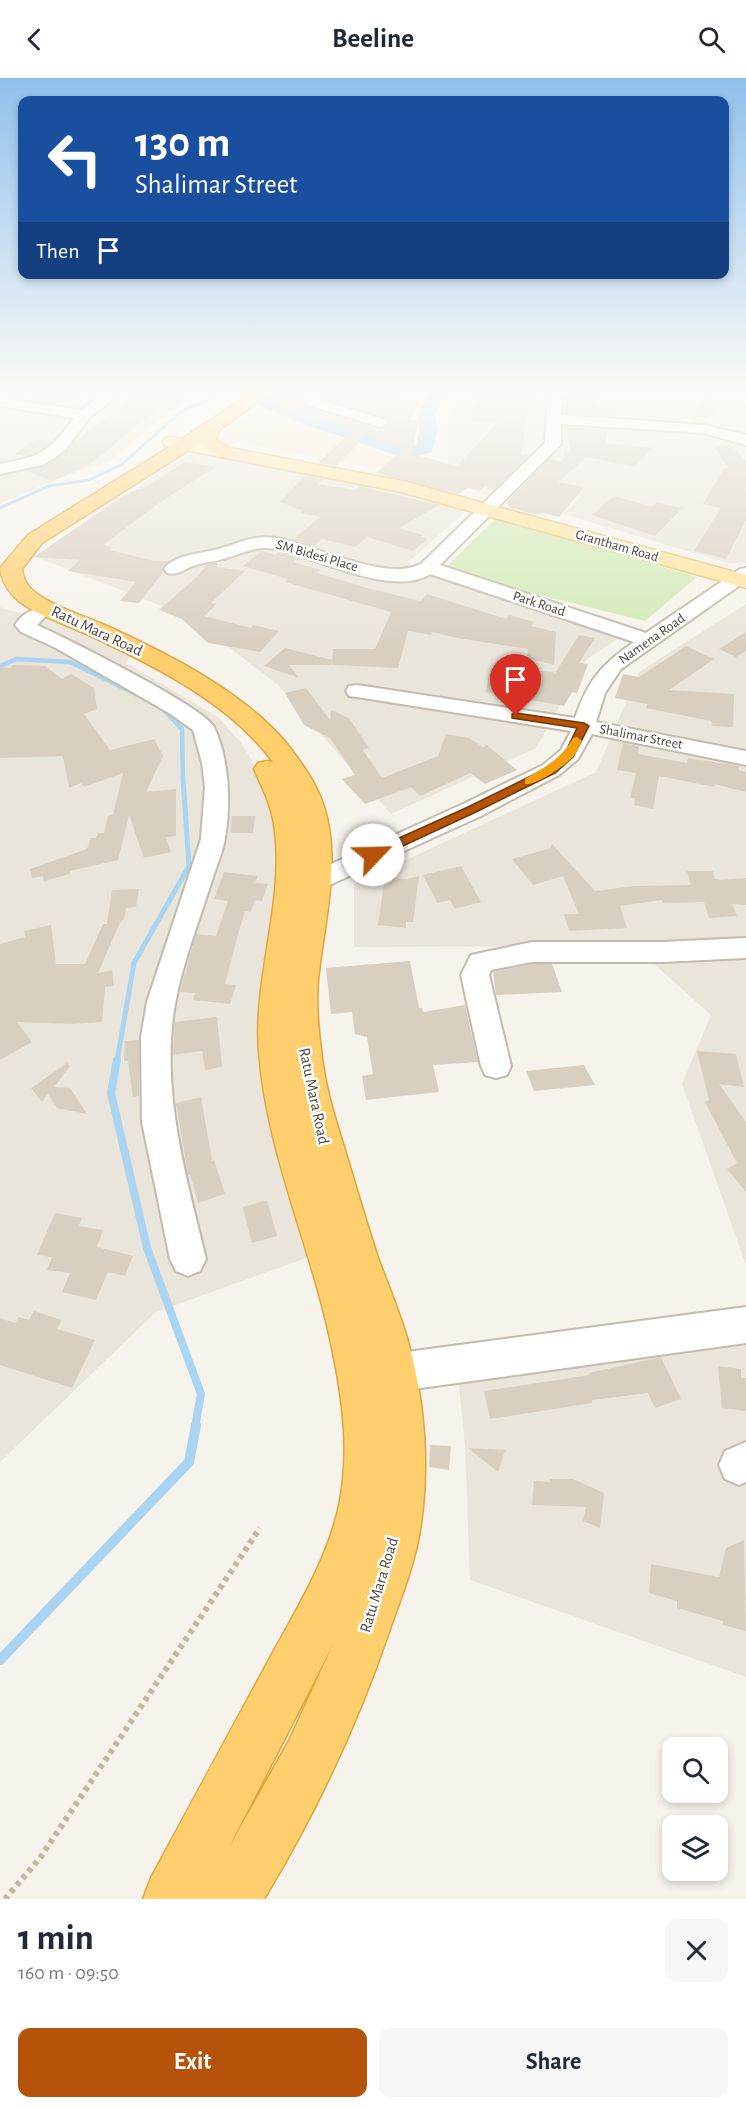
<!DOCTYPE html>
<html lang="en">
<head>
<meta charset="utf-8">
<style>
	:root { --surface:#fff; --page:#f6f6f7; --text:#1f2937; --muted:#747a83; --accent:#b45309 }
	body { margin:0; font-family:"Alegreya Sans",sans-serif; background:var(--page); color:var(--text); height:100vh; display:flex; flex-direction:column; font-size:22px; white-space:nowrap }
	* { box-sizing:border-box; margin:0 }
	p { font-size:20px; color:var(--muted) }
	.icon { flex:none; width:33px; height:33px; fill:none; stroke:currentColor; stroke-width:2; stroke-linecap:round; stroke-linejoin:round }
	.map { position:relative; height:1821px; overflow:hidden }
	.sheet { display:flex; flex-direction:column; background:var(--surface); flex:1 }
	.sheet>* { flex:none }
	.guide { position:absolute; left:18px; top:18px; width:711px; height:183px; border-radius:12px; box-shadow:0 3px 9px #0003; background:#1a4fa0; color:#fff; overflow:hidden }
	.controls { position:absolute; left:662px; top:1659px; display:grid; gap:12px }
	.controls a { display:grid; place-items:center; width:66px; height:66px; border-radius:12px; background:var(--surface); box-shadow:0 3px 9px #0003; font-size:30px }
	.pin { position:absolute; display:grid; place-items:center; width:51px; height:51px; color:#fff; margin:-62px -26px; border-radius:50% 50% 50% 0; rotate:-45deg; box-shadow:0 0 6px #0007 }
	.pin .icon { rotate:45deg }
	.me { position:absolute; width:66px; margin:-33px; rotate:66deg; stroke-linejoin:round; filter:drop-shadow(0 0 4px #0008) }
	.turn { display:flex; align-items:center; gap:21px; height:126px; padding:0 18px; font-size:27px }
	.turn .icon { width:78px; height:78px; stroke-width:2.5 }
	.turn b { display:block; font-size:42px; line-height:51px }
	.then { display:flex; align-items:center; height:57px; padding:0 18px; background:#0003; gap:12px; font-size:22px }
	.round { display:grid; place-items:center; flex:none; width:63px; height:63px; border-radius:12px; background:var(--page) }
	.summary { display:flex; align-items:center; justify-content:space-between; height:102px; padding:0 18px }
	h1 { font-size:36px; font-weight:700; line-height:45px }
	.action { display:flex; gap:12px; margin-top:auto; padding:12px 18px }
	.action a { flex:1; height:69px; border-radius:12px; background:var(--accent); color:#fff; font-size:24px; font-weight:700; line-height:69px; text-align:center }
	.action a+a { background:var(--page); color:var(--text) }
	header { display:flex; justify-content:space-between; align-items:center; height:78px; padding:0 18px; background:var(--surface); font-size:27px; font-weight:700 }
	.map>svg:first-child { display:block }
	.residential { fill:#eae5da }
	.commercial { fill:#f7ead8 }
	.green { fill:#d2eab5 }
	.lines { fill:none; stroke-linecap:round; stroke-linejoin:round }
	.stream-far4 { stroke:#a9d4f2; stroke-width:3 }
	.stream-far3 { stroke:#a9d4f2; stroke-width:4.5 }
	.stream-far2 { stroke:#a9d4f2; stroke-width:5 }
	.stream-far1 { stroke:#a9d4f2; stroke-width:8 }
	.stream { stroke:#a9d4f2; stroke-width:10 }
	.river { fill:#a9d4f2; fill-rule:evenodd }
	.building { fill:#d8cfc1 }
	.minor-casing { stroke:#c2bbae; stroke-width:4 }
	.major-casing { stroke:#e6c16a; stroke-width:3 }
	.highway-casing { stroke:#e0a43c; stroke-width:3 }
	.path { stroke:#c4b79f; stroke-width:6; stroke-dasharray:4.5 4.5; stroke-linecap:butt }
	.minor { fill:#fff; fill-rule:evenodd }
	.major { fill:#ffe39c; fill-rule:evenodd }
	.highway { fill:#ffcf6e; fill-rule:evenodd }
	.route { fill:#b45309; stroke:#753606; stroke-width:1.5 }
	.slow { fill:#f59e0b }
	.labels { text-anchor:middle; dominant-baseline:central; stroke-width:5; stroke-linejoin:round; paint-order:stroke }
	.far-street-label { font-size:14px; fill:#4b4439; stroke:#fff }
	.street-label { font-size:16px; fill:#4b4439; stroke:#fff }
</style>
</head>
<body>
<header><svg class="icon" aria-label="back" viewBox="0 0 24 24"><path d="M15 5l-7 7 7 7"/></svg>Beeline<svg class="icon" aria-label="search" viewBox="0 0 24 24"><circle cx="10" cy="10" r="6"/><path d="M15 15l6 6"/></svg></header>
<div class="map">
<svg width="746" height="1821" viewBox="0 0 746 1821">
	<rect width="100%" height="100%" fill="#f6f3ec"/>
	<g class="residential">
		<polygon points="0,315 203,315 183,322 110,383 52,403 0,426"/>
		<polygon points="451,315 746,315 746,485 728,485 563,436 581,418 447,388"/>
		<polygon points="192,373 382,409 466,433 407,485 620,559 586,582 536,670 391,736 279,608 190,539 36,479"/>
		<polygon points="746,526 746,1187 682,1006 711,937 634,868 354,869 354,806 596,694 639,594"/>
		<polygon points="0,529 137,570 126,585 218,639 241,665 274,718 275,797 259,951 309,1179 156,1234 0,1384"/>
		<polygon points="746,1261 746,1599 470,1502 465,1368 457,1288"/>
	</g>
	<polygon class="commercial" points="258,330 394,380 447,388 582,418 563,436 390,393 219,361"/>
	<polygon class="green" points="496,440 697,499 645,543 442,493"/>
	<g class="lines">
		<polyline class="stream-far4" points="0,430 49,408 89,402 121,387 182,333 221,317"/>
		<g class="stream-far3">
			<polyline points="0,588 17,581 70,584 140,618"/>
			<polyline points="160,628 182,651 183,701"/>
		</g>
		<polyline class="stream-far2" points="117,983 134,885 189,788 183,700"/>
		<polyline class="stream-far1" points="117,982 111,1015 147,1170 201,1316 195,1349"/>
		<polyline class="stream" points="0,1582 189,1384 196,1347"/>
		<polygon class="river" points="430,315 446,315 435,336 438,351 433,370 431,374 408,381 305,347 259,328 256,324 259,320 271,320 317,339 408,369 416,367 420,351 417,336"/>
	</g>
	<g class="building">
		<polygon points="17,315 84,315 66,327 34,323"/>
		<polygon points="135,315 191,315 173,332 158,331 113,367 115,367 88,387 52,403 27,393 42,389 54,383 74,364 116,332 119,333"/>
		<polygon points="272,315 296,315 295,319 303,328 380,351 390,346 387,340 315,318 316,315 375,315 418,325 410,342 418,343 412,375 361,355 365,359 336,388 318,385 353,352 268,319"/>
		<polygon points="476,315 532,315 521,376 529,377 493,413 486,407 479,413 468,410 458,416 375,395 402,373 457,388 498,344 471,343"/>
		<polygon points="564,315 596,315 599,330 614,330 612,338 564,335"/>
		<polygon points="705,320 727,324 701,345 691,344"/>
		<polygon points="566,349 609,351 605,365 652,370 634,389 587,379 558,404 584,409 559,439 543,435 533,436 512,431 506,425 549,381 562,384 565,374 570,374"/>
		<polygon points="37,361 52,363 42,371 25,378 14,376"/>
		<polygon points="714,368 732,368 746,383 746,442 726,481 694,473 721,430 703,426 724,390 728,390"/>
		<polygon points="185,384 215,389 159,425 103,467 112,469 109,472 154,483 170,483 162,489 163,494 139,525 120,523 136,504 68,493 80,482 34,479 120,420 137,411 141,412"/>
		<polygon points="305,398 323,401 318,406 355,412 360,408 439,427 399,450 423,457 421,459 428,461 413,473 367,459 355,469 322,461 313,468 293,462 320,439 301,435 301,432 280,424"/>
		<polygon points="614,418 653,429 657,425 682,430 655,458 592,437"/>
		<polygon points="262,473 275,477 278,474 298,480 293,484 320,492 317,495 371,511 420,523 427,516 506,541 509,537 534,544 531,548 556,554 554,587 527,580 528,571 457,560 432,554 431,557 408,553 398,590 332,587 333,571 375,571 391,534 285,504 288,501 243,488"/>
		<polygon points="217,485 217,489 245,493 211,525 217,526 204,538 251,550 253,547 279,553 260,574 208,565 182,541 159,532 198,498 206,487"/>
		<polygon points="746,554 746,573 736,579 719,571"/>
		<polygon points="579,557 595,560 579,585 588,586 577,615 572,614 564,628 485,614 491,590 554,594 554,597"/>
		<polygon points="686,568 714,581 669,612 734,616 733,649 712,648 711,643 646,630 647,626 615,620 623,596 639,599"/>
		<polygon points="285,570 332,582 331,587 289,587 299,600 264,588"/>
		<polygon points="12,587 45,588 62,601 71,596 94,610 97,631 84,636 110,672 154,661 163,678 146,714 176,711 176,758 166,759 171,774 144,780 129,737 118,782 70,793 70,796 44,803 43,798 32,800 30,791 84,772 87,771 91,760 96,760 98,755 104,755 108,738 113,737 123,695 84,709 81,705 69,710 63,678 0,680 0,589 11,590"/>
		<polygon points="306,610 330,642 331,632 349,640 369,670 363,672 382,700 438,678 446,656 469,660 483,669 487,667 517,692 485,706 470,695 420,718 411,709 365,726 342,701 355,697 330,660 304,647 285,615"/>
		<polygon points="623,665 639,668 638,676 687,685 688,680 739,688 739,692 746,694 746,714 715,706 714,709 659,698 653,731 634,727 635,720 630,720 636,695 617,692"/>
		<polygon points="232,738 255,738 253,755 230,755"/>
		<polygon points="552,766 595,813 634,808 691,807 687,793 713,793 715,801 721,802 746,800 746,827 732,826 737,838 709,840 704,824 663,825 662,822 620,828 627,850 569,853 564,836 579,836 563,798 533,807 512,781 551,770"/>
		<polygon points="461,788 481,824 455,831 450,822 437,825 423,797"/>
		<polygon points="224,794 258,798 255,805 268,806 262,823 255,822 251,834 245,833 239,853 225,906 236,907 230,926 193,922 195,915 180,914 196,856 216,858 228,823 214,821"/>
		<polygon points="419,798 413,844 406,844 406,850 378,847 385,799 407,801"/>
		<polygon points="139,811 136,829 126,830 124,842 121,842 98,895 112,892 114,908 105,909 102,944 72,946 17,944 32,964 0,982 0,866 25,859 24,853 51,847 56,886 85,886 103,846 107,846 112,812"/>
		<polygon points="410,883 419,930 422,930 423,934 465,927 478,984 433,987 439,1014 366,1022 362,998 373,996 367,959 355,956 352,934 331,936 326,890"/>
		<polygon points="532,886 552,886 562,914 496,917 493,894"/>
		<polygon points="217,939 222,989 205,992 202,973 173,977 175,944"/>
		<polygon points="139,962 139,1018 133,1019 128,983 124,983 125,963"/>
		<polygon points="697,973 736,976 744,1009 719,1006 746,1044 746,1114 727,1091 737,1085 705,1024 709,1022"/>
		<polygon points="67,985 70,988 54,1009 70,1010 87,1036 57,1030 48,1016 42,1024 31,1010"/>
		<polygon points="584,987 595,1007 534,1013 526,993"/>
		<polygon points="201,1019 212,1083 214,1082 225,1116 198,1125 190,1096 188,1097 176,1025"/>
		<polygon points="267,1122 277,1158 252,1165 243,1129"/>
		<polygon points="55,1135 82,1140 79,1148 103,1152 97,1169 133,1178 125,1198 108,1194 96,1222 62,1214 70,1195 47,1192 52,1179 37,1177"/>
		<polygon points="34,1233 62,1242 57,1251 95,1262 72,1310 0,1287 0,1240 15,1245 19,1239 29,1242"/>
		<polygon points="661,1279 681,1321 655,1330 648,1315 592,1322 592,1325 490,1341 484,1313 590,1297 589,1295"/>
		<polygon points="718,1288 741,1291 741,1300 746,1300 746,1333 722,1330"/>
		<polygon points="430,1367 451,1368 449,1392 429,1389"/>
		<polygon points="468,1370 505,1372 498,1394"/>
		<polygon points="550,1401 573,1401 604,1415 600,1450 583,1443 586,1429 532,1427 534,1403 550,1404"/>
		<polygon points="744,1462 746,1553 723,1547 723,1543 677,1530 677,1523 649,1515 651,1486 719,1499 726,1470"/>
	</g>
	<g class="lines">
		<g class="minor-casing">
			<g id="minor">
				<path d="M 105,315 L 121,315 L 89,340 L 66,371 L 53,381 L 42,387 L 0,396 L 0,386 C 42,378 49,374 74,340 L 0,328 L 0,320 L 81,332 Z"/>
				<polygon points="299,315 314,315 312,318 314,320 386,342 388,345 381,349 304,326 297,318"/>
				<path d="M 548,315 L 562,315 L 561,337 L 704,347 L 746,357 L 746,367 L 704,355 L 561,346 L 561,366 L 440,487 L 646,555 L 740,491 L 746,490 L 746,503 L 621,591 L 605,615 L 596,644 L 746,673 L 746,687 L 592,656 L 578,681 L 559,697 L 481,738 L 325,809 L 316,812 L 307,809 L 303,803 L 307,797 L 463,726 L 543,687 L 561,672 L 571,653 L 357,619 L 349,618 L 346,613 L 349,608 L 357,607 L 575,640 C 588,602 601,587 634,564 L 430,496 C 394,520 316,480 276,471 C 256,467 242,476 223,481 C 215,484 205,484 196,487 C 185,490 179,498 167,495 L 164,491 C 173,478 195,476 210,473 C 235,468 249,456 276,460 C 314,466 389,506 422,485 L 545,365 Z"/>
				<path d="M 37,531 L 44,533 L 47,537 L 37,547 C 64,559 204,629 214,649 C 229,680 231,726 225,760 C 223,773 217,787 213,799 C 200,841 183,883 175,926 C 160,1012 186,1098 206,1181 L 200,1193 L 188,1198 L 176,1193 L 170,1181 L 142,1044 L 141,959 L 147,924 L 201,761 L 205,709 L 202,685 L 193,652 L 169,635 L 54,569 L 21,554 L 15,547 C 20,539 28,533 37,531 Z"/>
				<polygon points="746,860 746,880 662,884 532,884 491,892 489,897 511,988 507,997 496,1000 485,997 481,988 461,897 471,877 532,864 662,864"/>
				<polygon points="746,1229 746,1265 392,1314 379,1308 373,1295 379,1282 392,1276"/>
				<polygon points="746,1364 746,1404 739,1407 725,1401 719,1387 725,1373"/>
			</g>
		</g>
		<g class="major-casing">
			<polygon id="major" points="171,359 403,403 746,497 746,510 401,414 165,368 162,364 165,360"/>
		</g>
		<g class="highway-casing">
			<path id="highway" d="M 251,315 L 270,315 L 219,352 L 216,361 L 236,375 L 233,379 L 221,379 L 200,365 L 42,465 L 22,491 C 24,503 27,508 37,516 C 57,530 84,538 107,548 C 168,576 244,614 287,666 C 300,683 312,699 320,718 C 344,776 324,842 318,902 C 316,925 318,949 321,971 C 324,1005 334,1037 344,1069 C 355,1106 366,1143 378,1180 C 388,1207 399,1233 407,1260 C 425,1321 430,1389 420,1452 C 415,1484 402,1517 391,1548 C 359,1643 316,1735 264,1821 L 143,1821 L 151,1800 C 188,1731 225,1662 263,1593 C 291,1540 326,1487 339,1428 C 350,1375 343,1322 332,1270 C 312,1170 267,1077 259,974 C 253,897 286,822 274,746 C 271,726 262,709 254,691 L 258,685 L 267,683 L 273,684 C 231,626 158,590 95,560 C 71,548 42,540 20,524 C 9,515 2,505 0,490 L 28,457 L 179,363 ZM 334,1564 L 290,1661 L 227,1773 L 322,1588 Z"/>
		</g>
		<polyline class="path" points="5,1821 40,1780 260,1450"/>
		<use href="#minor" class="minor"/>
		<use href="#major" class="major"/>
		<use href="#highway" class="highway"/>
	</g>
	<linearGradient id="sky" x2="0" y2="1"><stop stop-color="#8fc1ec"/><stop offset="0.55" stop-color="#fbfaf6"/><stop offset="1" stop-color="#fbfaf6" stop-opacity="0"/></linearGradient>
	<rect width="746" height="570" fill="url(#sky)"/>
	<polygon class="route" points="516,635 584,645 589,648 573,679 555,695 476,734 377,780 368,780 368,774 468,729 547,690 565,675 577,650 512,640 512,636"/>
	<path class="slow" d="M 577,659 L 582,663 C 579,668 577,675 572,680 C 564,688 536,708 525,706 L 525,701 C 546,688 560,682 573,660 Z"/>
	<g class="labels">
		<g class="far-street-label">
			<text transform="translate(617 468) rotate(16)">Grantham Road</text>
			<text transform="translate(317 478) rotate(16)">SM Bidesi Place</text>
			<text transform="translate(539 526) rotate(18)">Park Road</text>
			<text transform="translate(652 561) rotate(-35)">Namena Road</text>
			<text transform="translate(641 659) rotate(11)">Shalimar Street</text>
		</g>
		<g class="street-label">
			<text transform="translate(97 553) rotate(25)">Ratu Mara Road</text>
			<text transform="translate(314 1018) rotate(78)">Ratu Mara Road</text>
			<text transform="translate(379 1507) rotate(-73)">Ratu Mara Road</text>
		</g>
	</g>
</svg>
<div class="controls">
<a><svg class="icon" aria-label="search" viewBox="0 0 24 24"><circle cx="10" cy="10" r="6"/><path d="M15 15l6 6"/></svg></a>
<a><svg class="icon" aria-label="layers" viewBox="0 0 24 24"><path d="M12 4l9 5-9 5-9-5zM3 14l9 5 9-5"/></svg></a>
</div>
<div class="pin" style="left:516px;top:638px;background:#d93025"><svg class="icon" aria-label="arrive" viewBox="0 0 24 24"><path d="M6 21V4h12l-3 4 3 4H6"/></svg></div>
<svg class="me" style="left:373px;top:777px" viewBox="-20 -20 40 40"><circle r="19" fill="#fff"/><path d="M0-13L10 11 0 6-10 11z" fill="#b45309"/></svg>
<div class="guide">
<div class="turn"><svg class="icon" aria-label="left" viewBox="0 0 24 24"><path d="M17 20v-9H6M10 6l-5 5 5 5"/></svg><div><b>130 m</b>Shalimar Street</div></div>
<div class="then">Then<svg class="icon" aria-label="arrive" viewBox="0 0 24 24"><path d="M6 21V4h12l-3 4 3 4H6"/></svg></div>
</div>
</div>
<section class="sheet">
<div class="summary"><div><h1>1 min</h1><p>160 m · 09:50</p></div><a class="round"><svg class="icon" aria-label="close" viewBox="0 0 24 24"><path d="M6 6l12 12M18 6L6 18"/></svg></a></div>
<div class="action"><a>Exit</a><a>Share</a></div>
</section>
</body>
</html>
